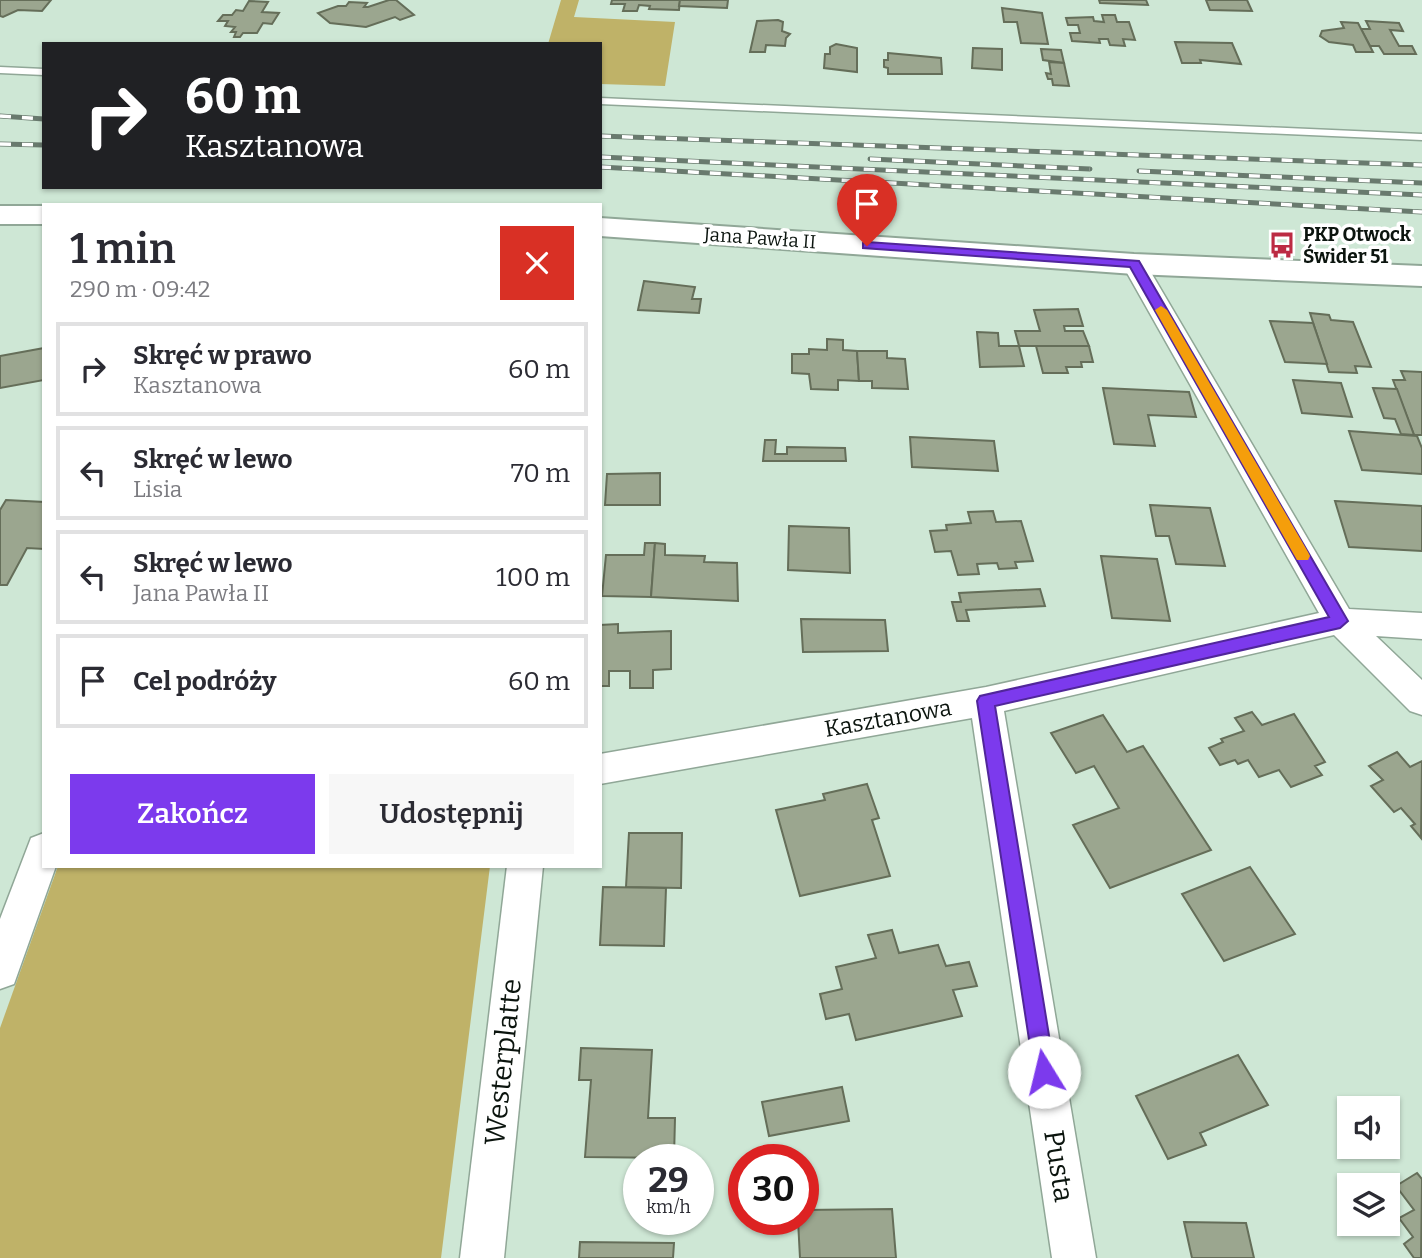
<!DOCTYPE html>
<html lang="pl">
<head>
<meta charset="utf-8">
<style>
	:root { --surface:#fff; --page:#f7f7f7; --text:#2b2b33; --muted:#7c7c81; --line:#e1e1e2; --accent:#7c3aed }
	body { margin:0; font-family:Bitter,serif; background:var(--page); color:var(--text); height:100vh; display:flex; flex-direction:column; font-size:26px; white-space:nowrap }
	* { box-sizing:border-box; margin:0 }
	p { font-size:23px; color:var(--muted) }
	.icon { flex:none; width:38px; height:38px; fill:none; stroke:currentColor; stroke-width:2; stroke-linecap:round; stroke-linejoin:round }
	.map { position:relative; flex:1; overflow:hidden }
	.details { position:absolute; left:42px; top:203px; width:560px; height:665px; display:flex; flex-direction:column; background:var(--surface); border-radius:0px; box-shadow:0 2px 5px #0004 }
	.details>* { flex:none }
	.banner { position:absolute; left:42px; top:42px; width:560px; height:147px; border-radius:0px; box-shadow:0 2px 5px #0004; background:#202124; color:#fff; overflow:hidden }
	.fabs { position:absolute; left:1337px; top:1096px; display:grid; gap:14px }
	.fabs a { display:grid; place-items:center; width:63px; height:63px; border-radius:0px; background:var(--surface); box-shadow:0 2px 5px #0004; font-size:35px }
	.speed { position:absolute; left:623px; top:1144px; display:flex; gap:14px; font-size:35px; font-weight:700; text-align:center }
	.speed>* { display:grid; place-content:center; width:91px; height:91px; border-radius:50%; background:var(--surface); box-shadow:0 2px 5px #0004; line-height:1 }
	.speed small { font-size:18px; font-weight:400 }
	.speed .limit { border:10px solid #d22; background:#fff; color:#111 }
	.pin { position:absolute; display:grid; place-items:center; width:60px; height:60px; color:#fff; margin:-72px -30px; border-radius:50% 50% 50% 0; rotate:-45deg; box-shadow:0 0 7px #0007 }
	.pin .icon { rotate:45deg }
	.me { position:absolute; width:77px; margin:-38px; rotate:351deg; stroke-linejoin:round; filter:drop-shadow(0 0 5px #0008) }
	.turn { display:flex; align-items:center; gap:24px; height:147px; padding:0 28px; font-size:32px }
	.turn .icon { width:91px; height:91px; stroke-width:2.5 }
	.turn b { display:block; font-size:49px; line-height:60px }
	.round { display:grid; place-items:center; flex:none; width:74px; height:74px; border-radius:0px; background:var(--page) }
	.head { display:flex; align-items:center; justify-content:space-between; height:119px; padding:0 28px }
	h1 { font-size:42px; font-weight:600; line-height:52px }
	.button { display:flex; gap:14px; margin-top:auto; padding:14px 28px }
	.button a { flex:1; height:80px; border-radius:0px; background:var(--accent); color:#fff; font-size:28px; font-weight:600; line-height:80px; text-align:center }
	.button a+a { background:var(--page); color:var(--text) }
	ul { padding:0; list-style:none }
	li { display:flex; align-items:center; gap:21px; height:94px; margin:0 14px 10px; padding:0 14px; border:4px solid var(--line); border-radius:0px }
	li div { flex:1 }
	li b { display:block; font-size:26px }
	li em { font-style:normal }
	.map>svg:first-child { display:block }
	.green { fill:#bfb268 }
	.building { fill:#9ba68f; stroke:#656e59; stroke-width:2 }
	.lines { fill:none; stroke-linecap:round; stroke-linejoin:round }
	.lane-casing { stroke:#90a797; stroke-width:3 }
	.street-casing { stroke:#90a797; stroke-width:3 }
	.secondary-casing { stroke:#90a797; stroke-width:4 }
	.lane { fill:#fff; fill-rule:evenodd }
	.street { fill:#fff; fill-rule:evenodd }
	.secondary { fill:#fff; fill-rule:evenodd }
	.rail-casing { stroke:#697a6e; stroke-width:5 }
	.rail { stroke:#fff; stroke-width:3.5; stroke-dasharray:11; stroke-linecap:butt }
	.route { fill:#7c3aed; stroke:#51269a; stroke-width:2 }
	.slow { fill:#f59e0b }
	.labels { text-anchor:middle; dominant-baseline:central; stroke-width:7; stroke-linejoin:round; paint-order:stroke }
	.far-poi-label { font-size:19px; font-weight:bold; fill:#0b140e; stroke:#fff; text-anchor:start }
	.far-street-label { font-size:19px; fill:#0b140e; stroke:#fff }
	.street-label { font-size:23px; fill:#0b140e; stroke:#fff }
	.near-street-label { font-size:28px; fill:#0b140e; stroke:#fff }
</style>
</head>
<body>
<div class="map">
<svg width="1422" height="1258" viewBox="0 0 1422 1258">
	<rect width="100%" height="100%" fill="#cee7d5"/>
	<g class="green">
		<polygon points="561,0 579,0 574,17 675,22 665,86 600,84 600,44 548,44"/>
		<polygon points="58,866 490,866 441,1258 0,1258 0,1028"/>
	</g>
	<g class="building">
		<polygon points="0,0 51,0 42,11 18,10 3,17 0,16"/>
		<polygon points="389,0 396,0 414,15 400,20 395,17 366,27 330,23 318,13 338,6 346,6 349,2 367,3 364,7 368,7"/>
		<polygon points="612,0 680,0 679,10 649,9 650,6 639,5 637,11 623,11 625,4 611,4"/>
		<polygon points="680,0 728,0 727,8 679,6"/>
		<polygon points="1099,0 1146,0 1148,5 1100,3"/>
		<polygon points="1206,0 1247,0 1252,11 1210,10"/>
		<polygon points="249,1 268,2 262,12 279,13 272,24 263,23 257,33 243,33 240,37 234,37 236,32 231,32 235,27 225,26 228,21 218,21 223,15 232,15 236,10 243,11"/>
		<polygon points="1002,8 1042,13 1048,44 1021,43 1017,22 1004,22"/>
		<polygon points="1102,15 1115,15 1117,22 1129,22 1135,40 1123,39 1125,46 1110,45 1108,39 1099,39 1100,43 1072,41 1070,33 1080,33 1078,25 1068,25 1066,18 1093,17 1094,21 1104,22"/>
		<polygon points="778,20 783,22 782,31 790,34 786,38 785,46 766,45 765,52 750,52 757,21"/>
		<polygon points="1366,21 1399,23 1403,31 1390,30 1399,46 1412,46 1416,54 1384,54 1379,46 1370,46 1361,29 1370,29"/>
		<polygon points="1341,22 1358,23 1373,52 1356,52 1353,45 1329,42 1320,36 1322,31 1344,28"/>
		<polygon points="1175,42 1232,43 1241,64 1200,60 1201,63 1182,63"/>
		<polygon points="836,44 857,48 857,72 824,68 825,54 830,54 830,47"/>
		<polygon points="973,48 1002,49 1002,70 972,68"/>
		<polygon points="1041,49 1061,50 1064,63 1043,60"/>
		<polygon points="888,53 941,58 942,74 888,74 888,68 884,67 884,60 888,60"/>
		<polygon points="1049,62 1064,63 1069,86 1053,85 1052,79 1048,79 1046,73 1051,74"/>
		<polygon points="644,281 695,287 692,299 701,299 699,313 638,310"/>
		<polygon points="1078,309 1083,326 1064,326 1065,331 1083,331 1089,346 1019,346 1015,331 1040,331 1034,310"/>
		<polygon points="1310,313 1329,315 1331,320 1353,322 1371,367 1355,366 1357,373 1329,372"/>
		<polygon points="1270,321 1313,323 1327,364 1285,362"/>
		<polygon points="977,332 998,333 999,346 1019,346 1024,366 980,367"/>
		<polygon points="827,339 843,340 843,350 857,351 859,381 838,380 838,390 811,389 809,374 792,373 792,354 809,354 809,349 827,350"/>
		<polygon points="1036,346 1089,346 1093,362 1081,362 1082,367 1066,367 1068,373 1043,373"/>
		<polygon points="44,348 44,380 0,388 0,356"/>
		<polygon points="857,351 887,351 887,358 905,359 908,389 872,388 872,381 859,381"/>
		<polygon points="1401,371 1422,372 1422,435 1414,435 1393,380 1405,380"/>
		<polygon points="1293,380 1341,383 1352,417 1302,413"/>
		<polygon points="1103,388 1189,392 1196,417 1148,415 1155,446 1114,444"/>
		<polygon points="1373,388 1397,389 1414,435 1401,434 1395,419 1384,418"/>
		<polygon points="1349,431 1417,436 1422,448 1422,474 1362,470"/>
		<polygon points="910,437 994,441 998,471 912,467"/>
		<polygon points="765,440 776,440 775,454 787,454 787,447 845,448 846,461 763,461"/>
		<polygon points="660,473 660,505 605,505 607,474"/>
		<polygon points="6,500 44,502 44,549 27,548 7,585 0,585 0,510"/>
		<polygon points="1335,501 1422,506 1422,551 1349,547"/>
		<polygon points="1150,505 1210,508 1225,566 1176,564 1169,536 1156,536"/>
		<polygon points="993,511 996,522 1021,521 1033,561 1015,562 1017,568 999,569 997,563 977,564 979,574 958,575 951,551 935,552 930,531 947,530 946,525 971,523 968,512"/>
		<polygon points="789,526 849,528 850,573 788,570"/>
		<polygon points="645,543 655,543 651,597 602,596 606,555 644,555"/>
		<polygon points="655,543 665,544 665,555 705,556 704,562 737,563 738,601 651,597"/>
		<polygon points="1101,556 1157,559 1170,621 1112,618"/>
		<polygon points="1040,589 1045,606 966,610 969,621 957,621 952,602 961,602 959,593"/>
		<polygon points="801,619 885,620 888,651 803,652"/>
		<polygon points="618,624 618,633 671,631 671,669 653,670 653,688 630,688 630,671 609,671 609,686 600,686 600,625"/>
		<polygon points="1252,712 1262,725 1294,714 1325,762 1315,766 1322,775 1291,787 1279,770 1259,777 1248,760 1238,764 1235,760 1220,765 1209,748 1223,742 1221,739 1244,731 1235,718"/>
		<polygon points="1103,715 1127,752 1143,746 1211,850 1110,888 1073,825 1119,808 1094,766 1076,773 1051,733"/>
		<polygon points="1397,752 1410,767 1422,761 1421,838 1411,826 1415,824 1401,808 1394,812 1371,786 1383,780 1369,766"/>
		<polygon points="867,784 879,818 872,820 890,876 800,896 776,810 825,800 823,794"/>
		<polygon points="629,833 682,833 681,888 626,887"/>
		<polygon points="1250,867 1295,934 1224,961 1182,894"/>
		<polygon points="603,887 666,888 664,946 600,945"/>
		<polygon points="892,930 899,953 938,945 946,966 969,962 977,986 953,990 962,1016 856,1040 849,1014 826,1019 820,994 842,989 836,967 876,958 868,935"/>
		<polygon points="581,1048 652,1050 648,1118 675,1118 674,1158 585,1157 591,1080 579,1080"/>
		<polygon points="1238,1055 1268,1105 1200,1133 1206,1145 1168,1159 1136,1096"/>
		<polygon points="842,1087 849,1121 769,1136 762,1102"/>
		<polygon points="1417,1173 1422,1179 1421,1258 1414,1258 1404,1244 1413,1237 1399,1218 1414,1210 1396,1186"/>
		<polygon points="892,1209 896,1258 800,1258 798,1220 803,1220 803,1210"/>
		<polygon points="1184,1222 1246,1223 1254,1258 1192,1258"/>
		<polygon points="580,1242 674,1243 673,1258 579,1258"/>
	</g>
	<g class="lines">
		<g class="lane-casing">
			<g id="lane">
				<polygon points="0,67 44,69 44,75 0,73"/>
				<polygon points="600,98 1422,134 1422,140 600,104"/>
			</g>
		</g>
		<g class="street-casing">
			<g id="street">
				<polygon points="1134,256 1143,258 1146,264 1349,609 1422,613 1422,639 1376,636 1422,680 1422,715 1410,711 1334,635 1004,711 1096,1258 1052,1258 972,718 600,784 600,754 986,687 1319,613 1122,264 1125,258"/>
				<polygon points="44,833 44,866 56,866 14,984 0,989 0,919 31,838"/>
				<polygon points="507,866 543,866 504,1258 460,1258"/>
			</g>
		</g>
		<g class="secondary-casing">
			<g id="secondary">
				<rect x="0" y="206" width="44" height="18"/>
				<polygon points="600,218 1134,254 1422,266 1422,286 1134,274 600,236"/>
			</g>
		</g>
		<use href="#lane" class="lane"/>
		<use href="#street" class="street"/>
		<use href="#secondary" class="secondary"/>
		<g class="rail-casing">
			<g id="rail">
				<polyline points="0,116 44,119"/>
				<polyline points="600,136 1422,165"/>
				<polyline points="0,144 44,145"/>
				<polyline points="600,157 1422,195"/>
				<polyline points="870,159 1090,169"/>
				<polyline points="600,167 1422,212"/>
				<polyline points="1139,171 1422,183"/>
			</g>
		</g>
		<use href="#rail" class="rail"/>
	</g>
	<polygon class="route" points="867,242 1139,261 1348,621 1340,628 995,706 1055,1072 1052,1079 1044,1082 1037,1079 1034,1072 977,701 980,696 1329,617 1130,267 863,248 863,243"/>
	<polygon class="slow" points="1161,306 1167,310 1308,552 1310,556 1308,560 1297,560 1155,310"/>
	<defs>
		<g id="bus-bare" transform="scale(2.1)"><path d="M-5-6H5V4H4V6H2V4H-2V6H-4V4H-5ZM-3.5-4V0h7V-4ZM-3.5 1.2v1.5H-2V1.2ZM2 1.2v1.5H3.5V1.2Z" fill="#bc2b43" stroke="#fff" stroke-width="2.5" paint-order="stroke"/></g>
	</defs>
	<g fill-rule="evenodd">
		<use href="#bus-bare" x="1282" y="245"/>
	</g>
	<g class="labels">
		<g class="far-poi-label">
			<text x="1303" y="234">PKP Otwock<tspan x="1303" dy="22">Świder 51</tspan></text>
		</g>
		<g class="far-street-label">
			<text transform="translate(760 238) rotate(4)">Jana Pawła II</text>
		</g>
		<g class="street-label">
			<text transform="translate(888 718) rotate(-10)">Kasztanowa</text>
		</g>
		<g class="near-street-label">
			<text transform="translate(503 1062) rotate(-84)">Westerplatte</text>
			<text transform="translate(1059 1166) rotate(81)">Pusta</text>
		</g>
	</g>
</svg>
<div class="fabs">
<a><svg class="icon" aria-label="sound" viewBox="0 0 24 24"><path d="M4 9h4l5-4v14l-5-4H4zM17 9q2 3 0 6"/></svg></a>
<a><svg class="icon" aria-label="layers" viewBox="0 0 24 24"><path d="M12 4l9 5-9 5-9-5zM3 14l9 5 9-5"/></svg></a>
</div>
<div class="speed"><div>29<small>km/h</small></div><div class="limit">30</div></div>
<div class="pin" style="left:867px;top:246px;background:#d93025"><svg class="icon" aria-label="arrive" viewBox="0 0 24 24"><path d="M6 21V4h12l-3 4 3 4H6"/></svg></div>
<svg class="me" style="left:1044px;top:1072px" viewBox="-20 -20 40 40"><circle r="19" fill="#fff"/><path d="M0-13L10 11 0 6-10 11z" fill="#7c3aed"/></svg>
<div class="banner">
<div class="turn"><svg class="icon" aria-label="right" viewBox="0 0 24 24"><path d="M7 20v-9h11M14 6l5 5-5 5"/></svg><div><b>60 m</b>Kasztanowa</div></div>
</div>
<section class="details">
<div class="head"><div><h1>1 min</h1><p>290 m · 09:42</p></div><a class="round" style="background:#d93025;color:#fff"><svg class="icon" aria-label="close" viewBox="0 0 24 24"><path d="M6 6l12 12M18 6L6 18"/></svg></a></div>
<ul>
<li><svg class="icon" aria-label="right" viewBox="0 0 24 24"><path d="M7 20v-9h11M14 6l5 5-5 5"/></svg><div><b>Skręć w prawo</b><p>Kasztanowa</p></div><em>60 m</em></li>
<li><svg class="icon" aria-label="left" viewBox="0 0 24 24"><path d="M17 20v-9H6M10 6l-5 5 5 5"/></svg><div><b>Skręć w lewo</b><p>Lisia</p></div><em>70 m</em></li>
<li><svg class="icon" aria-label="left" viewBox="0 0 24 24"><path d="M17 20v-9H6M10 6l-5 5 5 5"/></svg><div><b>Skręć w lewo</b><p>Jana Pawła II</p></div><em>100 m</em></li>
<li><svg class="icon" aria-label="arrive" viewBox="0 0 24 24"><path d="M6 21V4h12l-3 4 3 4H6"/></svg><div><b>Cel podróży</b></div><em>60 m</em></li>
</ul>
<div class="button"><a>Zakończ</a><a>Udostępnij</a></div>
</section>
</div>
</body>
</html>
